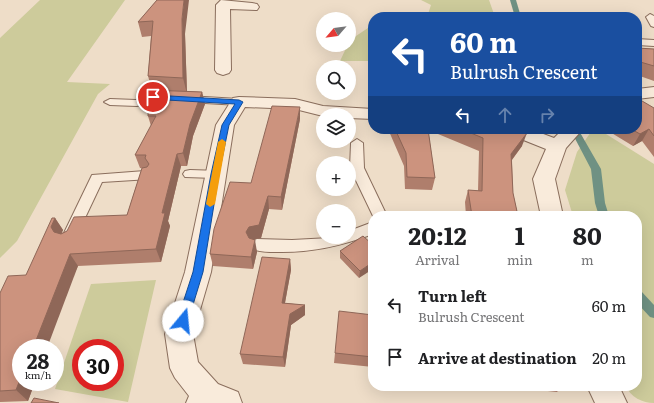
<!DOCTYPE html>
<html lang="en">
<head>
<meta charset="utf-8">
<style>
	:root { --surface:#fff; --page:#f6f6f6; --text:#202124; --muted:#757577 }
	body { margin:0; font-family:Literata,serif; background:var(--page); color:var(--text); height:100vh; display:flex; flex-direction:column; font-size:15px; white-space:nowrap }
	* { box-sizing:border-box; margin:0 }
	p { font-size:13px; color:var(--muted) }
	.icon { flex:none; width:22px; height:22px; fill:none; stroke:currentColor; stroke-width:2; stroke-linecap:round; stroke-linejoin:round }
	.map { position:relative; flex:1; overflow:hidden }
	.details { position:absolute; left:368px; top:211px; width:274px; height:180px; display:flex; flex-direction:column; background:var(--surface); border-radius:16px; box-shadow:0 4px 16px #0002 }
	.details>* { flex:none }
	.hud { position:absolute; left:368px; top:12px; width:274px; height:122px; border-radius:16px; box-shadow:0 4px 16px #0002; background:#1a4fa0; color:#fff; overflow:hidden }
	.needle { width:26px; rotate:242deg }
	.buttons { position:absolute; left:316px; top:12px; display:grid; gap:8px }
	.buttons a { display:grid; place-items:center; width:40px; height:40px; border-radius:50%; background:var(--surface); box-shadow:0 4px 16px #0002; font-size:20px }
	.speed { position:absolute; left:12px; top:339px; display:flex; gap:8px; font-size:20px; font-weight:700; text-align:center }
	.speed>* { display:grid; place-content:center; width:52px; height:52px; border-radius:50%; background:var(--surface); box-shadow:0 4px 16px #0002; line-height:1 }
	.speed small { font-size:10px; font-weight:400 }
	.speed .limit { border:6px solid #d22; background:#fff; color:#111 }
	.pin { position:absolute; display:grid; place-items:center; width:34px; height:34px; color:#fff; margin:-17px; border:2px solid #fff; border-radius:50%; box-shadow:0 1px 4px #0007 }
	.me { position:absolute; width:44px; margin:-22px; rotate:17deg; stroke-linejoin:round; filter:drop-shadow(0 0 3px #0008) }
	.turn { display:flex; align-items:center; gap:14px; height:84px; padding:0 16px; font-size:18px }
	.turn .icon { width:52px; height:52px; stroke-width:2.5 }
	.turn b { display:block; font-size:28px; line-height:34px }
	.lanes { display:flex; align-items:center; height:38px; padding:0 16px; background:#0003; justify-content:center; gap:20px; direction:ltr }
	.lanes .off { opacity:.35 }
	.eta { display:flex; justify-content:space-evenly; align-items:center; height:68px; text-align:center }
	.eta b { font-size:24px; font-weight:700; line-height:28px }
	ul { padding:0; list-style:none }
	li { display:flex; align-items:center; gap:12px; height:52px; padding:0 16px }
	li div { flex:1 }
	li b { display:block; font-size:15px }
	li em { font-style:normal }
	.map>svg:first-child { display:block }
	.green { fill:#cdcb9b; fill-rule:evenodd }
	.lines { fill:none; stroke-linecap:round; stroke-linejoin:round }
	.stream { fill:#6f9183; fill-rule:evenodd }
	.lane-casing { stroke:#8a6e5d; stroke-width:2 }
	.street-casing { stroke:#8a6e5d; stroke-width:2 }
	.lane { fill:#f9ebdb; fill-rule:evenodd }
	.street { fill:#f9ebdb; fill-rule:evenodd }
	.wall { fill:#af7e6c }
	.shaded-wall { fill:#8f6758 }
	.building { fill:#cc937e; stroke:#8f6758 }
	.route { fill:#1a73e8; stroke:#114b97 }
	.slow { fill:#f59e0b }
</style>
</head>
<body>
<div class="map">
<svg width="654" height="403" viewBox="0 0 654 403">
	<rect width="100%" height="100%" fill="#eeddc8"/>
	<g class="green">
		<polygon points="40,0 125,0 67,82 110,84 98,94 17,241 0,258 0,38"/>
		<polygon points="421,0 489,0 495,17 427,17 431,5"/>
		<polygon points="371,26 373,27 373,61 340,61 350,40"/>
		<path d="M 593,129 L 598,129 L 654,164 L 654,403 C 643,403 630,397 626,386 L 637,386 L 637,216 L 573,216 L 565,190 L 577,152 Z"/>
		<path d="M 156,280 L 128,402 L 55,389 L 91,284 ZM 81,348 L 115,348 L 115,382 L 81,382 Z"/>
	</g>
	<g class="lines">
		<g class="stream">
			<polygon points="510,0 516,0 521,17 515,17"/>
			<polygon points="570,129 578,129 601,169 605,203 609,216 599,216 595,203 591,169"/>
			<polygon points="637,290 641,291 654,305 654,318 650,317 637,303"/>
		</g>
		<g class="lane-casing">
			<g id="lane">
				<polygon points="650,14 654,16 654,27 651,26 646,17"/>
				<polygon points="637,39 654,40 654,46 637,45"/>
				<polygon points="153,94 239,99 245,102 239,105 154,100 137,106 110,105 104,102 110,99 136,100"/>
				<polygon points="357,139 363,143 364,168 387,216 373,216 350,168 351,143"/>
				<polygon points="190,170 220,171 222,174 220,177 215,178 185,177 183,174 185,171"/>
				<polygon points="145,171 150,173 152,176 150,179 102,182 76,237 71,239 66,237 64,233 92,175"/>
				<path d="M 373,222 L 373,234 C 341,246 311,253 276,252 C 268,252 260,252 252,249 L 249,245 L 252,241 L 257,239 L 292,240 L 349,237 L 349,231 Z"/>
			</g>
		</g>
		<g class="street-casing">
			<g id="street">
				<polygon points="221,0 252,3 257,4 259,7 257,10 230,9 231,70 229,73 223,75 217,73 215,70 216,5"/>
				<polygon points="654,87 654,97 637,99 637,89"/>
				<polygon points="239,97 295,99 323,106 373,109 373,119 349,118 349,115 323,116 295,109 245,107 234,125 211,272 193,334 198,362 218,384 238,392 242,403 186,403 189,396 175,378 170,368 165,334 185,272 216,125 233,98"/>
				<polygon points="504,129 530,129 554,138 563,129 583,129 566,148 555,179 563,216 541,216 533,179 546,149 506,133"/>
				<polygon points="587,386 619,386 627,403 595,403"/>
			</g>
		</g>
		<use href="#lane" class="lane"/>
		<use href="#street" class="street"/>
	</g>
	<g class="wall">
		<polygon points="157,0 185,34 187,91 202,92 205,104 193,136 187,166 181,166 168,221 170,226 161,262 78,266 21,382 35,382 28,401 0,402 0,293 26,275 55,218 63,230 61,233 127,215 142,168 140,168 135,155 151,126 148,116 152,90 148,76 151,36 142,37 138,22"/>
		<polygon points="637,48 654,49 654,81 637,75"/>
		<polygon points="654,108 654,157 642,141 633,146 605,129 637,129"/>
		<polygon points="300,119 282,210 269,209 261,238 253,239 257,252 253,269 213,266 210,254 251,183"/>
		<polygon points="388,129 428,129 435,178 432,190 405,189 404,166"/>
		<polygon points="439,129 516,129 522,146 512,160 513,193 518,216 466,216 465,202 468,190 478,191 479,151 438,134"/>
		<polygon points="373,245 359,278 340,258 340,251"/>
		<polygon points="290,259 291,270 285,303 305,305 305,315 291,325 285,367 243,364 240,354"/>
		<polygon points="373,315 373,367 334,363 335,353"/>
		<polygon points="501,386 562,386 557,392"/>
	</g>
	<g class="shaded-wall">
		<polygon points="184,0 189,0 185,34 187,94 183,78 182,19"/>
		<polygon points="202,92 205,104 193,136 187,166 183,153 190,124"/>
		<polygon points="300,107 300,119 282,210 281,197"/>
		<polygon points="649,129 642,141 633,146 640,134"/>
		<polygon points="527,133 522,146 507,166 511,154"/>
		<polygon points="177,154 181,166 168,221 170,226 161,262 156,249 162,213"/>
		<polygon points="268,196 269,209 261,238 251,240 248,244 246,232"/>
		<polygon points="55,218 63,230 59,240 51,227"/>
		<polygon points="255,240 257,252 253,269 251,257"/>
		<polygon points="70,254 78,266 47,348 33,348"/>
		<polygon points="290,259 291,270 283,313 282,303"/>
		<polygon points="373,262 373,269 359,278 360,271"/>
		<polygon points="305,305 305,315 291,325 285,367 283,357 290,314"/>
		<polygon points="21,377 21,382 35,382 28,401 16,390"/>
	</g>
	<g class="building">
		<polygon points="157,0 184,0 182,19 183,78 148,76 153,21 138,22"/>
		<polygon points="637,48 654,49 654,66 637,61"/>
		<polygon points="149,90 202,92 190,124 183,153 177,154 162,213 165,213 156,249 70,254 33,348 21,348 21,377 16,390 0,391 0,293 8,276 26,275 52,218 55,218 51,227 54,232 61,234 67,231 74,217 127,215 142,168 147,167 149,164 145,158 146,155 135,155 156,116 148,116"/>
		<polygon points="637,98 654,108 654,136 649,129 640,134 631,129 637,129"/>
		<polygon points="272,106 300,107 281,197 268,196 259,225 249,227 246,232 249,238 255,240 251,257 210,254 214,229 230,182 251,183"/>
		<polygon points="395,129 428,129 435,178 407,177 406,153"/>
		<polygon points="461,129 516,129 527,133 511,154 513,193 518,216 472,216 468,190 482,191 483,138"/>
		<polygon points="363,236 373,245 373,262 360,271 340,251"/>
		<polygon points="262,257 290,259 282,303 305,305 290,314 283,357 240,354"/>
		<polygon points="339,311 373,315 373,357 335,353"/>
		<polygon points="34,398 59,403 31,403"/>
	</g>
	<polygon class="route" points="153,95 239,100 243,102 229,125 219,174 203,272 188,321 187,325 183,326 179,325 177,321 193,272 211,174 222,125 235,104 150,99 149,97"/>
	<polygon class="slow" points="222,139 226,142 215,204 210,207 206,204 218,142"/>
</svg>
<div class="buttons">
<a><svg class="needle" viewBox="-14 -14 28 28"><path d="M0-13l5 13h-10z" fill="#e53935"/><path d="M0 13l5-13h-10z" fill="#757577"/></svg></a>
<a><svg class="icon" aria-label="search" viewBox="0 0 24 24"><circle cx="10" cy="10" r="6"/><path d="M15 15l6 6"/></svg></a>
<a><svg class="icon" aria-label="layers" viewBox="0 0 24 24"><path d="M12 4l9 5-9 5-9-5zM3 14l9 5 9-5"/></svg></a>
<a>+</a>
<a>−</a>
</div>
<div class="speed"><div>28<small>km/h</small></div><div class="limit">30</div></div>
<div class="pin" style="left:153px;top:97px;background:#d93025"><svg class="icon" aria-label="arrive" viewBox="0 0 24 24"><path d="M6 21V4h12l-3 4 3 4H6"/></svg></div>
<svg class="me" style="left:183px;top:321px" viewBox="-20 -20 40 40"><circle r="19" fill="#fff"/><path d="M0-13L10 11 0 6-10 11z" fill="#1a73e8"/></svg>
<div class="hud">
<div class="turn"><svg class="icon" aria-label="left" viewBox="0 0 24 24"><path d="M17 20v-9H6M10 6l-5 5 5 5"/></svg><div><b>60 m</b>Bulrush Crescent</div></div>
<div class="lanes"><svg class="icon" aria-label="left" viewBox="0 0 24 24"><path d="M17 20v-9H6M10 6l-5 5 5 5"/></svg><svg class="icon off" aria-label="ahead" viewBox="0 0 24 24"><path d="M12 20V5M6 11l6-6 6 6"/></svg><svg class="icon off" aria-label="right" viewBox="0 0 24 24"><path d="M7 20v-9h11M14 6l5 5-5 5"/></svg></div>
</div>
<section class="details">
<div class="eta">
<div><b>20:12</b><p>Arrival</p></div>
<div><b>1</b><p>min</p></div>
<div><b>80</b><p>m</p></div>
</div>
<ul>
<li><svg class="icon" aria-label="left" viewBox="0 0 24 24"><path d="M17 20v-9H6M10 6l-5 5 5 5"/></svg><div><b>Turn left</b><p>Bulrush Crescent</p></div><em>60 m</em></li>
<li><svg class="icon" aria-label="arrive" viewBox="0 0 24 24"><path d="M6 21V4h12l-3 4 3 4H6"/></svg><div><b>Arrive at destination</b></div><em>20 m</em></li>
</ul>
</section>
</div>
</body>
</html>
